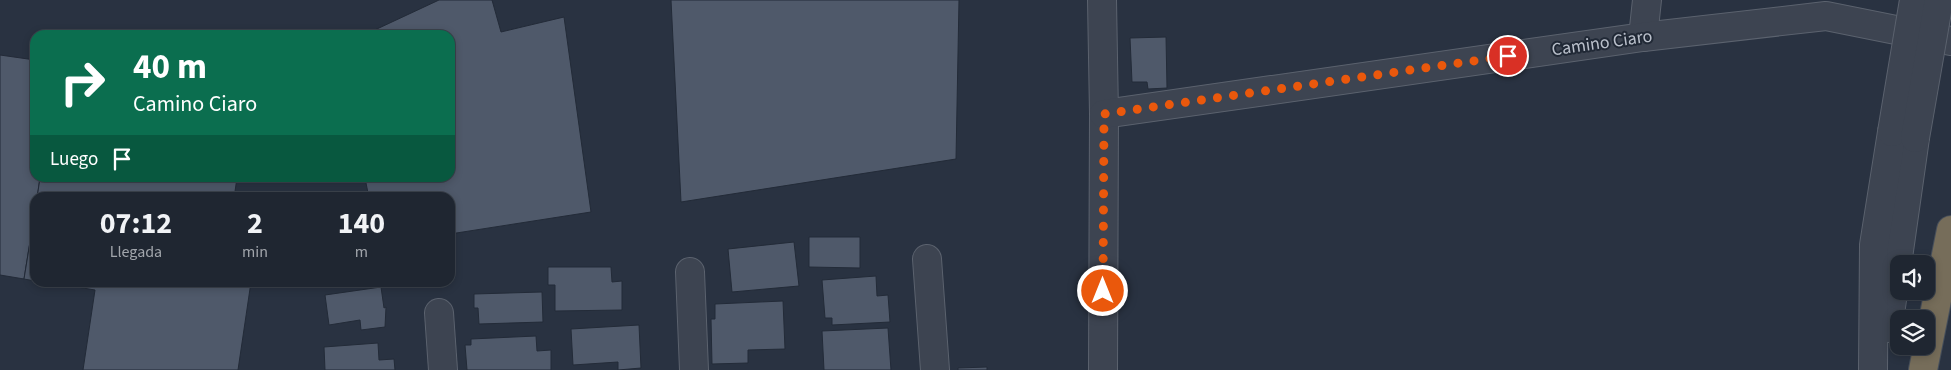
<!DOCTYPE html>
<html lang="es">
<head>
<meta charset="utf-8">
<style>
	:root { --surface:#1f2631; --page:#272e39; --text:#f1f3f6; --muted:#a1a5ab; --line:#3c434d }
	body { margin:0; font-family:"Source Sans 3",sans-serif; background:var(--page); color:var(--text); height:100vh; display:flex; flex-direction:column; font-size:19px; white-space:nowrap }
	* { box-sizing:border-box; margin:0 }
	p { font-size:16px; color:var(--muted) }
	.icon { flex:none; width:28px; height:28px; fill:none; stroke:currentColor; stroke-width:2; stroke-linecap:round; stroke-linejoin:round }
	.map { position:relative; flex:1; overflow:hidden }
	.details { position:absolute; left:30px; top:192px; width:425px; height:95px; display:flex; flex-direction:column; background:var(--surface); border-radius:15px; box-shadow:0 2px 8px #0003,0 0 0 1px var(--line) }
	.details>* { flex:none }
	.guide { position:absolute; left:30px; top:30px; width:425px; height:152px; border-radius:15px; box-shadow:0 2px 8px #0003,0 0 0 1px var(--line); background:#0b6e4f; color:#fff; overflow:hidden }
	.controls { position:absolute; left:1890px; top:255px; display:grid; gap:10px }
	.controls a { display:grid; place-items:center; width:45px; height:45px; border-radius:10px; background:var(--surface); box-shadow:0 2px 8px #0003,0 0 0 1px var(--line); font-size:25px }
	.pin { position:absolute; display:grid; place-items:center; width:42px; height:42px; color:#fff; margin:-21px; border:2px solid #fff; border-radius:50%; box-shadow:0 1px 5px #0007 }
	.me { position:absolute; width:55px; margin:-28px; rotate:0deg; stroke-linejoin:round; filter:drop-shadow(0 0 4px #0008) }
	.turn { display:flex; align-items:center; gap:18px; height:105px; padding:0 20px; font-size:22px }
	.turn .icon { width:65px; height:65px; stroke-width:2.5 }
	.turn b { display:block; font-size:35px; line-height:42px }
	.then { display:flex; align-items:center; height:48px; padding:0 20px; background:#0003; gap:10px; font-size:19px }
	.eta { display:flex; justify-content:space-evenly; align-items:center; height:85px; text-align:center }
	.eta b { font-size:30px; font-weight:700; line-height:35px }
	.map>svg:first-child { display:block }
	.building { fill:#4f596a; stroke:#232b38 }
	.lines { fill:none; stroke-linecap:round; stroke-linejoin:round }
	.minor-casing { stroke:#5b626e; stroke-width:30 }
	.motorway-casing { stroke:#474f5b; stroke-width:30 }
	.minor { stroke:#3d4451; stroke-width:28 }
	.motorway { stroke:#766d5a; stroke-width:28 }
	.minor-bridge-casing { stroke:#5b626e; stroke-width:30; stroke-linecap:butt }
	.minor-bridge { stroke:#3d4451; stroke-width:28 }
	.route { stroke:#ea580c; stroke-width:9; stroke-dasharray:0 16.2 }
	.labels { text-anchor:middle; dominant-baseline:central; stroke-width:4; stroke-linejoin:round; paint-order:stroke }
	.street-label { font-size:18px; fill:#bac0cb; stroke:#212936 }
</style>
</head>
<body>
<div class="map">
<svg width="1951" height="370" viewBox="0 0 1951 370">
	<rect width="100%" height="100%" fill="#293241"/>
	<g class="building">
		<polygon points="439,0 492,0 501,32 564,17 591,212 450,234 450,198 369,198 365,178 450,178 450,35 364,35"/>
		<polygon points="671,0 959,0 956,159 681,202"/>
		<polygon points="1166,37 1167,88 1148,89 1147,82 1132,82 1130,38"/>
		<polygon points="0,55 35,60 35,178 40,178 37,198 35,198 35,211 24,279 0,275"/>
		<polygon points="40,178 237,178 234,198 37,198"/>
		<polygon points="35,211 35,281 24,279"/>
		<polygon points="809,237 860,237 860,268 809,267"/>
		<polygon points="794,242 799,286 732,292 728,249"/>
		<polygon points="548,267 611,267 612,282 622,281 622,310 555,311 555,285 548,285"/>
		<polygon points="876,276 877,296 888,295 890,322 832,325 832,318 825,318 822,280"/>
		<polygon points="47,282 251,282 238,370 83,370 95,290"/>
		<polygon points="381,287 384,308 386,307 385,327 361,330 360,320 329,325 325,295"/>
		<polygon points="542,292 543,322 479,324 478,308 474,308 474,294"/>
		<polygon points="783,301 785,349 748,350 748,363 712,364 711,319 715,319 715,304"/>
		<polygon points="639,325 641,368 618,370 618,362 573,365 571,329"/>
		<polygon points="888,328 891,370 824,370 822,331"/>
		<polygon points="536,336 537,351 551,350 551,370 467,370 465,345 471,345 471,339"/>
		<polygon points="378,343 379,360 394,359 395,370 325,370 324,347"/>
		<polygon points="987,367 987,370 958,370 958,368"/>
	</g>
	<g class="lines">
		<g class="minor-casing">
			<g id="minor">
				<polyline points="1102,0 1104,114 1103,370"/>
				<polyline points="1643,37 1647,0"/>
				<polyline points="1104,114 1643,37 1826,16 1951,41"/>
				<polyline points="927,259 935,370"/>
				<polyline points="690,272 694,370"/>
				<polyline points="439,313 443,370"/>
				<polyline points="1888,328 1915,138"/>
				<polyline points="1873,370 1874,245 1892,132"/>
			</g>
		</g>
		<g class="motorway-casing">
			<polyline id="motorway" points="1923,370 1951,230"/>
		</g>
		<use href="#minor" class="minor"/>
		<use href="#motorway" class="motorway"/>
		<g class="minor-bridge-casing">
			<g id="minor-bridge">
				<polyline points="1892,132 1914,0"/>
				<polyline points="1915,138 1939,0"/>
			</g>
		</g>
		<use href="#minor-bridge" class="minor-bridge"/>
	</g>
	<g class="lines">
		<polyline class="route" points="1103,291 1104,114 1508,56"/>
	</g>
	<g class="labels">
		<g class="street-label">
			<text transform="translate(1602 43) rotate(-8)">Camino Ciaro</text>
		</g>
	</g>
</svg>
<div class="controls">
<a><svg class="icon" aria-label="sound" viewBox="0 0 24 24"><path d="M4 9h4l5-4v14l-5-4H4zM17 9q2 3 0 6"/></svg></a>
<a><svg class="icon" aria-label="layers" viewBox="0 0 24 24"><path d="M12 4l9 5-9 5-9-5zM3 14l9 5 9-5"/></svg></a>
</div>
<div class="pin" style="left:1508px;top:56px;background:#d93025"><svg class="icon" aria-label="arrive" viewBox="0 0 24 24"><path d="M6 21V4h12l-3 4 3 4H6"/></svg></div>
<svg class="me" style="left:1103px;top:291px" viewBox="-20 -20 40 40"><circle r="17" fill="#ea580c" stroke="#fff" stroke-width="3"/><path d="M0-11L8 9 0 5-8 9z" fill="#fff"/></svg>
<div class="guide">
<div class="turn"><svg class="icon" aria-label="right" viewBox="0 0 24 24"><path d="M7 20v-9h11M14 6l5 5-5 5"/></svg><div><b>40 m</b>Camino Ciaro</div></div>
<div class="then">Luego<svg class="icon" aria-label="arrive" viewBox="0 0 24 24"><path d="M6 21V4h12l-3 4 3 4H6"/></svg></div>
</div>
<section class="details">
<div class="eta">
<div><b>07:12</b><p>Llegada</p></div>
<div><b>2</b><p>min</p></div>
<div><b>140</b><p>m</p></div>
</div>
</section>
</div>
</body>
</html>
